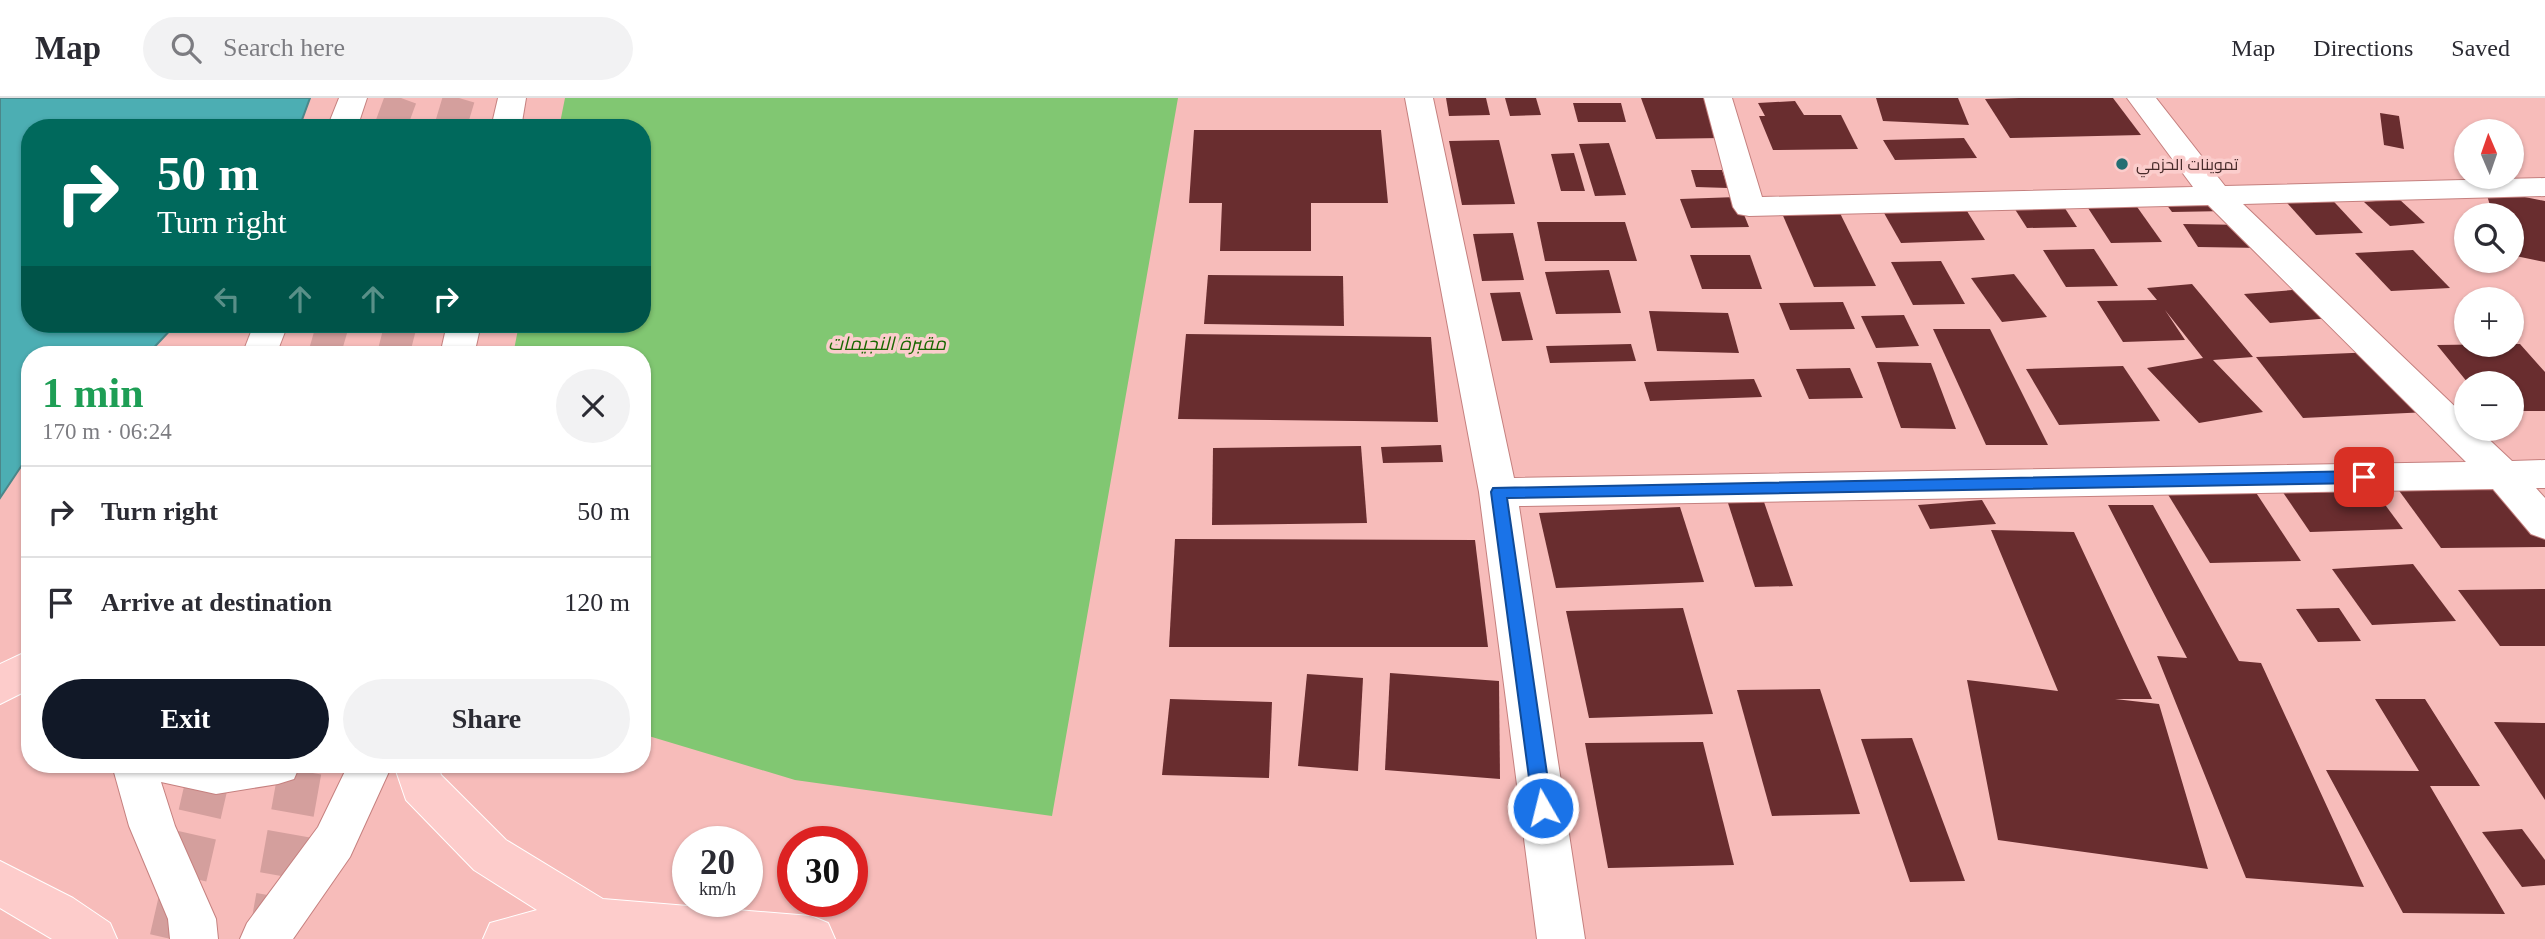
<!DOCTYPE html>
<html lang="en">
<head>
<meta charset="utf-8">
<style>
	:root { --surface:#fff; --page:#f2f2f3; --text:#2b2b33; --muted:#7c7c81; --line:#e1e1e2; --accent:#111827 }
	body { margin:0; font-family:"Times New Roman",Cairo,serif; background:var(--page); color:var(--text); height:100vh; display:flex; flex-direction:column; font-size:26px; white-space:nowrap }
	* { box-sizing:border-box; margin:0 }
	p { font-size:23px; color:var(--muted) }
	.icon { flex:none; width:38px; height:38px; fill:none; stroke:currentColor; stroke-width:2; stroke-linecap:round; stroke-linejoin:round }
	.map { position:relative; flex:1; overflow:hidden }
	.details { position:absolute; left:21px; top:248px; width:630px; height:427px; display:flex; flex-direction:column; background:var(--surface); border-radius:28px; box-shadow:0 2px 5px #0004 }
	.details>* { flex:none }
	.banner { position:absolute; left:21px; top:21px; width:630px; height:214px; border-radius:28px; box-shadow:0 2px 5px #0004; background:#00695c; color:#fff; overflow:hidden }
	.needle { width:46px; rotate:358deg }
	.tools { position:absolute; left:2454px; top:21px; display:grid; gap:14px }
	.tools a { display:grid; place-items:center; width:70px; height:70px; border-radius:50%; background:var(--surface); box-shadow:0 2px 5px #0004; font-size:35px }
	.speed { position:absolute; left:672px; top:728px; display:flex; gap:14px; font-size:35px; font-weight:700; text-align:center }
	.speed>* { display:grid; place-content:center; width:91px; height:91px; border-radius:50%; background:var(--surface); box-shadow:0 2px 5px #0004; line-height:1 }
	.speed small { font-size:18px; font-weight:400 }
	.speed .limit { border:10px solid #d22; background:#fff; color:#111 }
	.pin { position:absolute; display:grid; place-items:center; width:60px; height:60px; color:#fff; margin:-30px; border-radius:14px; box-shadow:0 4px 10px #0006 }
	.me { position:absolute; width:77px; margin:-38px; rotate:352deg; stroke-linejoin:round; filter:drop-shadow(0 0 5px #0008) }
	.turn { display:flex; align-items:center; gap:24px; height:147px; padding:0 21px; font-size:32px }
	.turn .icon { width:91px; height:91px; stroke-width:2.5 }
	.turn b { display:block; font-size:49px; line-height:60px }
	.lanes { display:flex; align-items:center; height:66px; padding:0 21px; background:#0003; justify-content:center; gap:35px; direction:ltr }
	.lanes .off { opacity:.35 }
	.round { display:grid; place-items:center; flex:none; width:74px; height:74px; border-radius:37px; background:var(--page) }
	.headline { display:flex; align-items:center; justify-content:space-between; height:119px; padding:0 21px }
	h1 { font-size:42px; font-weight:700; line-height:52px; color:#1e9e55 }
	.primary-button { display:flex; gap:14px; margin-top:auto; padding:14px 21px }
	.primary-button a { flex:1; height:80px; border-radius:42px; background:var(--accent); color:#fff; font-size:28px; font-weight:700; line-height:80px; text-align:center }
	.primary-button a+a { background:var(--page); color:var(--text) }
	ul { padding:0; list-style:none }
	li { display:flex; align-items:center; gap:21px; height:91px; padding:0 21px; border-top:2px solid var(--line) }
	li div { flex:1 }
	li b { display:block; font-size:26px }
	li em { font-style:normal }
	header { display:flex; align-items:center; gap:42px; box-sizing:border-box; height:98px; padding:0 35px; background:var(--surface); border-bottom:2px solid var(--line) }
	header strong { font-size:33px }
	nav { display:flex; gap:38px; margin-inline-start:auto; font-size:24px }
	.search { width:490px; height:63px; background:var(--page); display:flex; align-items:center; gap:18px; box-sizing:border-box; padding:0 24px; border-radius:38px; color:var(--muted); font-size:26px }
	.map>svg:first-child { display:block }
	.green { fill:#81c772 }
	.water { fill:#4caeb3; stroke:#4b878a; stroke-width:2 }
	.building { fill:#692d2f }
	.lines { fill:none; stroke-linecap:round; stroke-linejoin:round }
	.secondary-tunnel-far1 { stroke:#d49f9d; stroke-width:32; stroke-dasharray:32 17; stroke-linecap:butt }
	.secondary-tunnel { stroke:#d49f9d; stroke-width:43; stroke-dasharray:43 21; stroke-linecap:butt }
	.street-casing { stroke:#c5807f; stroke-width:2 }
	.secondary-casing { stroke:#c5807f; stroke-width:2 }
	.primary-casing { stroke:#fff; stroke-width:2 }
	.street { fill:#fff; fill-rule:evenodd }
	.secondary { fill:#fff; fill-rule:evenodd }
	.primary { fill:#fdcccb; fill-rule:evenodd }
	.route { fill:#1a73e8; stroke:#114b97; stroke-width:2 }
	.poi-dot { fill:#246f73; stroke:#fbcdcc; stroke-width:2.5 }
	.labels { text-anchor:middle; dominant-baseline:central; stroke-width:7; stroke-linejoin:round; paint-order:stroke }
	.far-poi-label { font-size:16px; fill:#482b2a; stroke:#fbcdcc; text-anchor:start }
	.park-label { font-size:19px; font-style:italic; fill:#1a6700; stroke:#fbcdcc }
</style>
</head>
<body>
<header>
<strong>Map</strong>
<div class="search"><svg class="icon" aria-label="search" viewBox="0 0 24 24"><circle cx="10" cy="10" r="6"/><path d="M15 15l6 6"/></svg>Search here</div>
<nav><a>Map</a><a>Directions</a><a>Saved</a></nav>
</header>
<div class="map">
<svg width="2545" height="841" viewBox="0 0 2545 841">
	<rect width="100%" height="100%" fill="#f7bcba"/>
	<polygon class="green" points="565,0 1178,0 1052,718 795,682 642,636 642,257 513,257 519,226 642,226 642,30 559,30"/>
	<polygon class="water" points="0,0 310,0 299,30 30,30 30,226 176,226 147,257 30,257 30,355 0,400"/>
	<g class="building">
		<polygon points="1446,0 1486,0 1490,17 1449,18"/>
		<polygon points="1505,0 1536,0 1541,17 1510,18"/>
		<polygon points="1641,0 1705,0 1722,40 1656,41"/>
		<polygon points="1876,0 1958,0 1969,27 1883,23"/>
		<polygon points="2019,0 2113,0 2141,37 2010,40 1985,1"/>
		<polygon points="1795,3 1804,17 1841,17 1858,51 1773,52 1759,18 1765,18 1758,5"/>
		<polygon points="1573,5 1621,5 1626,24 1578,24"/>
		<polygon points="2380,15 2399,18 2404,51 2384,47"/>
		<polygon points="1194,32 1381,32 1388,105 1311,105 1311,153 1220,153 1222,105 1189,105"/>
		<polygon points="1964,40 1977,60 1895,62 1883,42"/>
		<polygon points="1499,42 1515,106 1462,107 1449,43"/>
		<polygon points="1609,45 1626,97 1595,98 1579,46"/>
		<polygon points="1574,55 1585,93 1561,93 1551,56"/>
		<polygon points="1691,72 1722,72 1728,90 1696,89"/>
		<polygon points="2208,89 2227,113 2172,114 2154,90"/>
		<polygon points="2485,91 2545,103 2545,164 2511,157 2511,117 2493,117"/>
		<polygon points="2324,93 2363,135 2316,137 2278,95"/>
		<polygon points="1737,99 1749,129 1691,130 1680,101"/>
		<polygon points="2059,101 2077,129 2027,130 2009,102"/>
		<polygon points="2399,101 2425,125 2390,128 2364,104"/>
		<polygon points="1834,103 1876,188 1814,189 1777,104"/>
		<polygon points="1962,105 1985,142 1901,145 1880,108"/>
		<polygon points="2135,106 2162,144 2111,145 2086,107"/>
		<polygon points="1537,124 1625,124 1637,163 1545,163"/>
		<polygon points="2183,126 2247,127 2263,150 2198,149"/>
		<polygon points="1513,135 1524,182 1482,183 1473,136"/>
		<polygon points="2094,151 2118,188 2066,189 2043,152"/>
		<polygon points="2413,152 2450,190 2391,193 2355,155"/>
		<polygon points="1690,157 1750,157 1762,191 1702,191"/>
		<polygon points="1941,163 1965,206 1913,207 1891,164"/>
		<polygon points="1609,172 1621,215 1556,216 1545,174"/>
		<polygon points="2014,176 2047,219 2002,224 1971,180"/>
		<polygon points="1208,177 1343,178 1344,228 1204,226"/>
		<polygon points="2192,186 2253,259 2213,262 2263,314 2199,325 2147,270 2203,260 2165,212 2185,242 2123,244 2097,203 2157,202 2147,190"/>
		<polygon points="2317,190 2343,219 2270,225 2244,196"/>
		<polygon points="1520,194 1533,242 1502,243 1490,195"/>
		<polygon points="1843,204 1855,231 1790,232 1779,205"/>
		<polygon points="1649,213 1728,215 1739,255 1657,253"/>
		<polygon points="1904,217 1919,248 1876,250 1861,218"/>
		<polygon points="1933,231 1990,231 2048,347 1986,347"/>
		<polygon points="1186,236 1431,239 1438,324 1178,321"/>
		<polygon points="1631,246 1636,263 1550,265 1546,248"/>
		<polygon points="2511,246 2520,246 2545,274 2545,313 2511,313 2511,285 2468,285 2437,247"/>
		<polygon points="2376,254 2428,314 2303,320 2256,259"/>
		<polygon points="1877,264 1931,265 1956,331 1901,330"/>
		<polygon points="2123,268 2160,323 2059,327 2026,271"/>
		<polygon points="1850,270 1863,300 1809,301 1796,271"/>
		<polygon points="1754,281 1762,299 1650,303 1644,284"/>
		<polygon points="1441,347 1443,364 1383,365 1381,349"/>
		<polygon points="1361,348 1367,425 1212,427 1213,350"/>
		<polygon points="2355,366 2403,431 2310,434 2265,368"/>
		<polygon points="2502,367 2545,420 2545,449 2441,450 2381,368"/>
		<polygon points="2251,387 2301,463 2210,465 2164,390"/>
		<polygon points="1982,402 1996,426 1930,431 1918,407"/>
		<polygon points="1764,404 1793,488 1755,489 1728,405"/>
		<polygon points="2108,407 2153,407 2239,563 2261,565 2364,789 2246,780 2157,558 2187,560"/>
		<polygon points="1680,409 1704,484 1556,490 1539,415"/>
		<polygon points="1991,432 2074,434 2152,601 2115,601 2159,606 2208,771 1998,742 1967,582 2058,593"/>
		<polygon points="1175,441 1475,442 1488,549 1169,549"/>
		<polygon points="2413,466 2456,523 2372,527 2332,471"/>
		<polygon points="2545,491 2545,548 2500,548 2458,492"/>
		<polygon points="1683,510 1713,616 1589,620 1566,513"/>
		<polygon points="2339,510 2361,543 2318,544 2296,511"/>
		<polygon points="1390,575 1499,583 1500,681 1385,672"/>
		<polygon points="1307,576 1363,580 1358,673 1298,668"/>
		<polygon points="1820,591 1860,716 1772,718 1737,592"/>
		<polygon points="1170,601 1272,604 1269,680 1162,677"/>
		<polygon points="2375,601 2425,601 2480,688 2430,688 2505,816 2403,815 2326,672 2419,673"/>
		<polygon points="2494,624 2545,625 2545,702"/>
		<polygon points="1912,640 1965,783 1910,784 1861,641"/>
		<polygon points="1703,644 1734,767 1608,770 1585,645"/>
		<polygon points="2522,731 2545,762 2545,787 2522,789 2482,734"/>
	</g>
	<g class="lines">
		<g class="secondary-tunnel-far1">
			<polyline points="390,30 401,0"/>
			<polyline points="450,30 459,0"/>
			<polyline points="324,257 333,226"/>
			<polyline points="393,257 401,226"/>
		</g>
		<g class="secondary-tunnel">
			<polyline points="171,841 211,667"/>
			<polyline points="270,841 301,667"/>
		</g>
		<g class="street-casing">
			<polygon id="street" points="1405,0 1433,0 1514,380 2466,364 2208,107 1749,118 1738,116 1733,109 1704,0 1732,0 1762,99 2193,89 2127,0 2156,0 2225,88 2545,80 2545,98 2243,106 2466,319 2466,331 2478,331 2512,363 2545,362 2545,390 2536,390 2545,400 2545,441 2531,436 2493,391 1519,408 1585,841 1537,841 1479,394"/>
		</g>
		<g class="secondary-casing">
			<g id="secondary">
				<polygon points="339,0 367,0 357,30 327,30"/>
				<polygon points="498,0 526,0 521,30 491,30"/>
				<polygon points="254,226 288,226 276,257 242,257"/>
				<polygon points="447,226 481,226 474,257 440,257"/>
				<polygon points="112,667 300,667 294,681 278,686 216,696 161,684 175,728 216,821 218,841 170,841 168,821 129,728"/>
				<polygon points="348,667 392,667 350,759 293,841 240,841 247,825 318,729"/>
			</g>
		</g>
		<g class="primary-casing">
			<g id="primary">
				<polygon points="30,552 30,591 0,606 0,566"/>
				<polygon points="394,667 438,667 441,677 506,742 603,801 811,818 828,825 835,841 483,841 490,825 537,812 474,772 406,702"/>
				<polygon points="0,763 73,800 110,825 117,841 52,841 0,810"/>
			</g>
		</g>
		<use href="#street" class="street"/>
		<use href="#secondary" class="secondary"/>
		<use href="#primary" class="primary"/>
	</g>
	<polygon class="route" points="2364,373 2371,379 2364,385 1507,400 1552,710 1549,716 1543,718 1536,716 1533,710 1491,394 1493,390"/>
	<circle class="poi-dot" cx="2122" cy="66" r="7"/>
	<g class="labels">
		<g class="far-poi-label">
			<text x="2136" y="66">تموينات الحزمي</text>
		</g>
		<g class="park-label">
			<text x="887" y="245">مقبرة النجيمات</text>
		</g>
	</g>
</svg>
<div class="tools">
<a><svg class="needle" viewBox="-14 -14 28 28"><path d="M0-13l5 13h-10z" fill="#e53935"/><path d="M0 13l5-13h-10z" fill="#7c7c81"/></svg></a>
<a><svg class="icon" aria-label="search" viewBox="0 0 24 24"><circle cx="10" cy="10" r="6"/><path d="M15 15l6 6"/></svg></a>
<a>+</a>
<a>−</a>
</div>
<div class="speed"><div>20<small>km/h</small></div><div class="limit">30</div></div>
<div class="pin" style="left:2364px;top:379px;background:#d93025"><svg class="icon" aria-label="arrive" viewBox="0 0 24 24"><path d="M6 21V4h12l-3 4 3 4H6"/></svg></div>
<svg class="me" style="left:1543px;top:710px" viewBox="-20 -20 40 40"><circle r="17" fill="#1a73e8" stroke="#fff" stroke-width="3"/><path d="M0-11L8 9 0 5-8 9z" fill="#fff"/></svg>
<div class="banner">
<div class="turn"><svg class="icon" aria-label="right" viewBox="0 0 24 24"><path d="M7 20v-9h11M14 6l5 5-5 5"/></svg><div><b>50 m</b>Turn right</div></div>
<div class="lanes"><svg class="icon off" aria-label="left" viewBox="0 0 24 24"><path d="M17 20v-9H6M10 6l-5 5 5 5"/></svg><svg class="icon off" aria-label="ahead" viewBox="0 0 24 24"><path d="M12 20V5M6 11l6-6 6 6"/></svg><svg class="icon off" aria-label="ahead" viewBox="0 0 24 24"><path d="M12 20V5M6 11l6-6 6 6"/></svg><svg class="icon" aria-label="right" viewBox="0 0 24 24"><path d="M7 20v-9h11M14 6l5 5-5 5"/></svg></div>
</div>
<section class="details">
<div class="headline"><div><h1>1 min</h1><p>170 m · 06:24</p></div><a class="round"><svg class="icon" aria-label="close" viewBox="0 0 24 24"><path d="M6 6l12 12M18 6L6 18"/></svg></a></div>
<ul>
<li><svg class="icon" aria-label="right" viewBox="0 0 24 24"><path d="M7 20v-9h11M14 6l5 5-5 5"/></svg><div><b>Turn right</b></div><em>50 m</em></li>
<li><svg class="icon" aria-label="arrive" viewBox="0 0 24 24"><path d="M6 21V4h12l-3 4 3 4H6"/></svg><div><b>Arrive at destination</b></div><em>120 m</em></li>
</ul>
<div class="primary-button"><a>Exit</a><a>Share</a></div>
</section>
</div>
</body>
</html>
